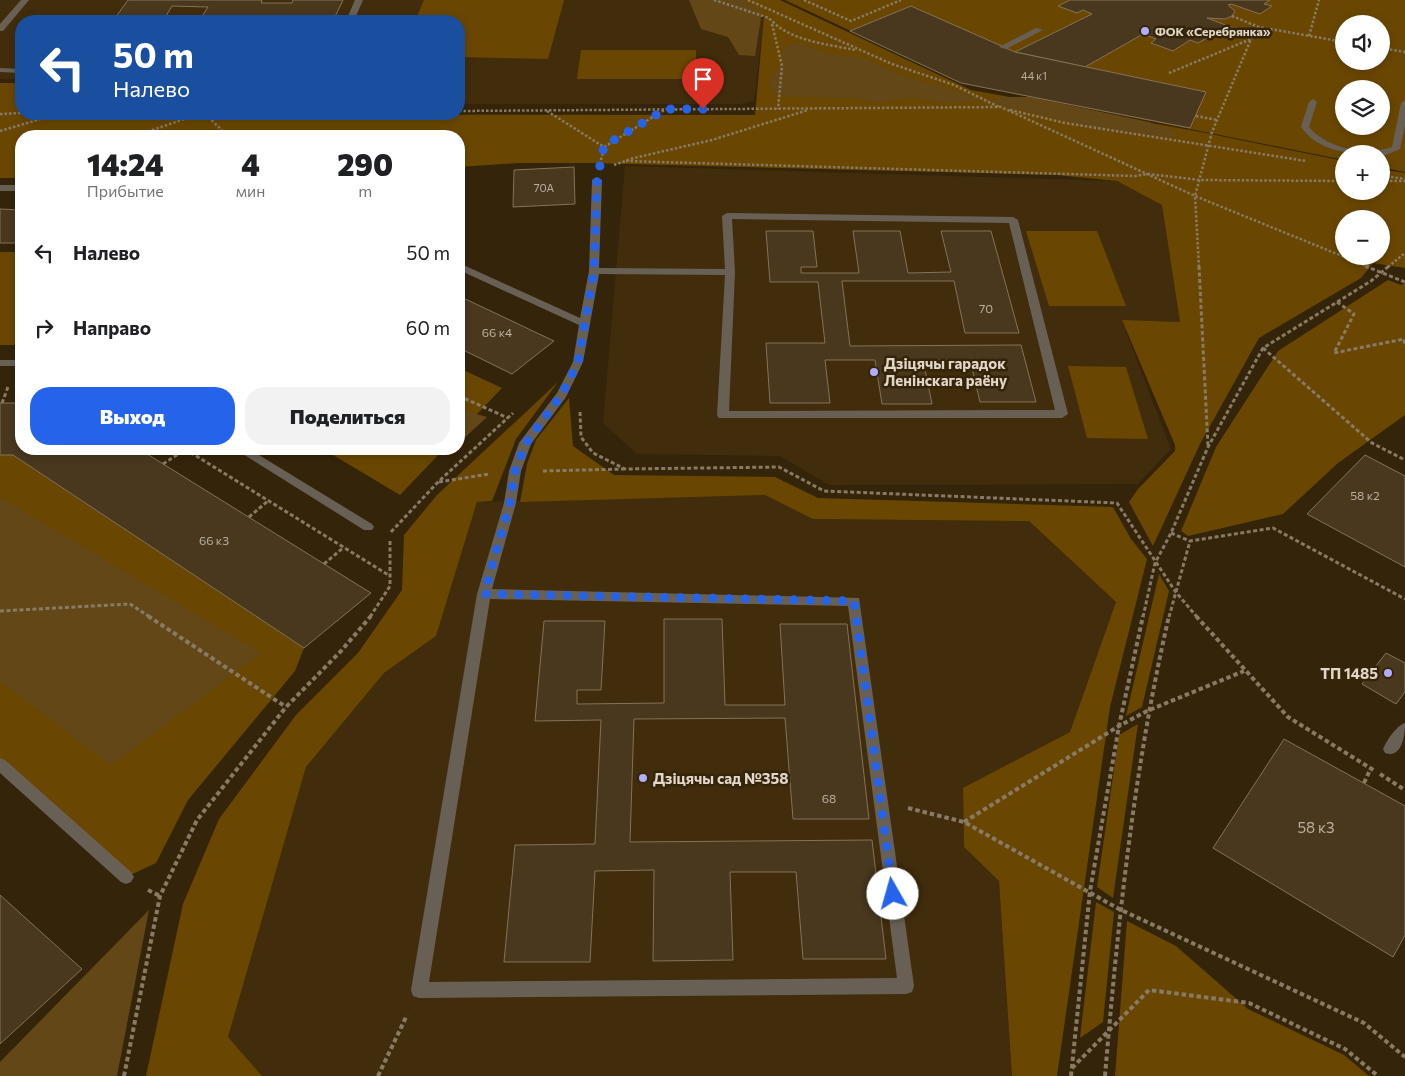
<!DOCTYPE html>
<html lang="ru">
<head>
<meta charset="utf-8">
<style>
	:root { --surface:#fff; --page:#f2f2f2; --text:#202124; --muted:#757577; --accent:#2563eb }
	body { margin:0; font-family:Commissioner,sans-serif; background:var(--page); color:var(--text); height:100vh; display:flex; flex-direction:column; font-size:19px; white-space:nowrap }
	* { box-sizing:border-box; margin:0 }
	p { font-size:16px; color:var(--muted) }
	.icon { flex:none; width:28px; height:28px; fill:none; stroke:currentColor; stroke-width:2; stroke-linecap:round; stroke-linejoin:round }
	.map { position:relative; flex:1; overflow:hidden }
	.sheet { position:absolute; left:15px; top:130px; width:450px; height:325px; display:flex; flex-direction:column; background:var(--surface); border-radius:20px; box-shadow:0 2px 8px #0003 }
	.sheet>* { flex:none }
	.banner { position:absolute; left:15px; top:15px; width:450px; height:105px; border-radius:20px; box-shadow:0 2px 8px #0003; background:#1a4fa0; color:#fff; overflow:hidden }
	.buttons { position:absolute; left:1335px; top:15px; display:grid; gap:10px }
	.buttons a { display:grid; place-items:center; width:55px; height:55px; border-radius:50%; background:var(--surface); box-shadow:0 2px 8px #0003; font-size:25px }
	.pin { position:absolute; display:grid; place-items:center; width:42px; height:42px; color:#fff; margin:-51px -21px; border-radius:50% 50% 50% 0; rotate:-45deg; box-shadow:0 0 5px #0007 }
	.pin .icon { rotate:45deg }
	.me { position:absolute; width:55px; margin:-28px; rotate:353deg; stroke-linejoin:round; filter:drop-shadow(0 0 4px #0008) }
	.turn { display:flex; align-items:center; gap:18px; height:105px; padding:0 15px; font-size:22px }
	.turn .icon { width:65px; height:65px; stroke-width:2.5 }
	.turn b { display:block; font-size:35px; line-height:42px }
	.eta { display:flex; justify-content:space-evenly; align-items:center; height:85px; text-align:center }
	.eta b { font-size:30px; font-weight:800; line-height:35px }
	.button { display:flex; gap:10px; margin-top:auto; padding:10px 15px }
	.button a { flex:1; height:58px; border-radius:20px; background:var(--accent); color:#fff; font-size:20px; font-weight:800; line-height:58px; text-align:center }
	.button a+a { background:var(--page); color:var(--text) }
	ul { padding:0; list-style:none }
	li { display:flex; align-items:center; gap:15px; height:75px; padding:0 15px }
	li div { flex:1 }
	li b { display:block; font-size:19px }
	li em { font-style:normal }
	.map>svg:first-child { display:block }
	.built { fill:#412d0b }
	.green { fill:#6a4700; fill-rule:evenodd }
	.forest { fill:#634717 }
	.building { fill:#49381e; stroke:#857257 }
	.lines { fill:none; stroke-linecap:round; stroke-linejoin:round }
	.path-far2 { stroke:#887a65; stroke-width:2.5; stroke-dasharray:2.5 2; stroke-linecap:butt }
	.path-far1 { stroke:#887a65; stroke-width:3; stroke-dasharray:4 2.5; stroke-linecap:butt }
	.path { stroke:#887a65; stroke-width:4; stroke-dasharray:4.5 3; stroke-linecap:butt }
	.lane { fill:#696055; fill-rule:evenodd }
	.route { stroke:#2563eb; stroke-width:9; stroke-dasharray:0 16.2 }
	.poi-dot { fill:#b2adf9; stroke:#34240a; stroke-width:2 }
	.labels { text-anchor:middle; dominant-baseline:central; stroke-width:5; stroke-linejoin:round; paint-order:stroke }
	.far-number-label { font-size:11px; fill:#bbae9d }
	.far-poi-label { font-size:12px; font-weight:bold; fill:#e1d6c7; stroke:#34240a; text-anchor:start }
	.number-label { font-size:12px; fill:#bbae9d }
	.poi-label { font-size:15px; font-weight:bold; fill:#e1d6c7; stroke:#34240a; text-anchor:start }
	.near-number-label { font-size:15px; fill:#bbae9d }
</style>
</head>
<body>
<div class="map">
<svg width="1405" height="1076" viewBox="0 0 1405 1076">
	<rect width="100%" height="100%" fill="#34240a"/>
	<g class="built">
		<polygon points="0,0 704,0 764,19 754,101 741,104 459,104 459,21 21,21 21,79 0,79"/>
		<polygon points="625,166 1117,181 1162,205 1180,322 1122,321 1171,449 1138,484 829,485 780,456 637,454 603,423"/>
		<polygon points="765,495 814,519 1029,521 1116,602 1070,732 963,789 964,847 999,881 1012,1076 262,1076 228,1037 306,767 384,673 436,636 477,502"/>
	</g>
	<g class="green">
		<polygon points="424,0 564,0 548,59 459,57 459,21 415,21"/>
		<path d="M 718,0 L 780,0 L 971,90 L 1201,132 L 1344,161 L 1344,191 L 1381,191 L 1381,169 L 1405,173 L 1405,268 L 1373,263 L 1361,278 L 1259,338 L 1200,444 L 1153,546 L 1129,502 L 1138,489 L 1175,451 L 1175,445 L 1122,320 L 1180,322 L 1162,205 L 1117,181 L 1057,175 L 591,163 L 518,163 L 459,167 L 459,136 L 21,136 L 21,178 L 0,178 L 0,83 L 21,83 L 21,114 L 755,115 L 764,16 ZM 1344,219 L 1381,219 L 1381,256 L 1344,256 Z"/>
		<path d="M 785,0 L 1405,0 L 1405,172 L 1381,167 L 1381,154 L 1344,154 L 1344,160 L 961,83 ZM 1344,24 L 1381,24 L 1381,61 L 1344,61 ZM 1344,89 L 1381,89 L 1381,126 L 1344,126 Z"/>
		<polygon points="581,50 696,50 696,79 577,79"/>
		<polygon points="1026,231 1097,231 1126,306 1049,306"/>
		<rect x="0" y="252" width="21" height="93"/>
		<polygon points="1388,280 1401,285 1405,283 1405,415 1338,463 1283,514 1188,536 1181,531 1216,447 1278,351"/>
		<polygon points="1068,366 1126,367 1148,439 1087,438"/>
		<polygon points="459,368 502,388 459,433"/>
		<polygon points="558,382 516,439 492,501 477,502 436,636 384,673 306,767 228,1037 262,1076 146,1076 183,904 219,819 296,715 358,653 402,590 404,535 437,495"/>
		<polygon points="569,398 573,446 614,475 775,477 818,498 1113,507 1131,539 1147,559 1110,707 1057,1076 1012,1076 999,881 964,847 963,788 1070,732 1116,602 1029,521 813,519 765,495 520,502 527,464 536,440"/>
		<polygon points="323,449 444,449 400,495"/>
		<polygon points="0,455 13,455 304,648 295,671 188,800 156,863 126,877 0,764"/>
		<polygon points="1159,574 1169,591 1142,707 1126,716"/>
		<polygon points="1138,724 1113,898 1097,887 1119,735"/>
		<polygon points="1096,902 1114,912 1103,1022 1080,1038"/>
		<polygon points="1127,921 1176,946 1248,1009 1344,1055 1369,1076 1115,1076"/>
	</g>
	<g class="forest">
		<polygon points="689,0 743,0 762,12 755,56 739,55 728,37 701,29"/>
		<polygon points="799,43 826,53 868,59 897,74 994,102 998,97 1031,97 1149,122 1174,131 1178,137 1131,134 1077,124 977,99 955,103 910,98 874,102 855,98 790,97 775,94 770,84 771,77 782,64 782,53 789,44"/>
		<polygon points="459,409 487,417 459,443"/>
		<polygon points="0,498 3,499 261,653 111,765 0,681"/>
		<polygon points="149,910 117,1076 0,1076 0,1062"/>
	</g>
	<g class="building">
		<polygon points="128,0 262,0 261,3 292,3 293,0 343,0 333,21 199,21 208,7 172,6 163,21 113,21"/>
		<polygon points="1070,0 1270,0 1264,4 1272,6 1260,14 1231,4 1228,5 1235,11 1232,16 1225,19 1207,18 1236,29 1222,37 1214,34 1198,43 1190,40 1173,51 1151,43 1156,39 1143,34 1085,67 1015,52 1092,14 1083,10 1077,13 1058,6"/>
		<polygon points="911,6 1015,52 1206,92 1190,128 961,83 850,31"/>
		<polygon points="574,167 575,204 513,207 514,170"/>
		<polygon points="0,209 21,210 21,243 0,243"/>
		<polygon points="766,231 813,231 817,267 801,267 801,273 859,273 853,231 900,231 908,273 951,272 941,231 991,231 1019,333 965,333 954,281 842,281 850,346 1021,345 1036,402 980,402 970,360 923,360 932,404 882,404 875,360 825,360 830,403 770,403 766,343 825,343 818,282 770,282"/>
		<polygon points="459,296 554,341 512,374 459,348"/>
		<polygon points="0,403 21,403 21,449 139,449 371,593 304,648 13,455 0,455"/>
		<polygon points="1365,455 1405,476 1405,567 1307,514"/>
		<polygon points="664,619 722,619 725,705 785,705 780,624 847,624 869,819 793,819 785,718 634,719 630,842 872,840 886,959 803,959 796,872 730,872 733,960 653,961 654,870 595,871 590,962 504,962 515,845 595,844 601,720 535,721 544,621 605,621 601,690 577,690 577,704 664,703"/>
		<polygon points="1386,653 1405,663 1405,692 1396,704 1362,684"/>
		<polygon points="1284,739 1405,806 1405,935 1393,957 1213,848"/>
		<polygon points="0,895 82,969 0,1044"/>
	</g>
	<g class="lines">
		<g class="path-far2">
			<path d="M 714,0 L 769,18 C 789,41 827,44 855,50"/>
			<polyline points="748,0 892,64 954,85 999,107"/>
			<polyline points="804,0 851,21 901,0"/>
			<polyline points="1232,16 1259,27 1344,42"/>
			<polyline points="772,24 782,66 778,109"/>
			<polyline points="1309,36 1319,0"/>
			<polyline points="1381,48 1405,52"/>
			<polyline points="1169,73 1251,39"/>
			<polyline points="1010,110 1065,123 1306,161"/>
			<polyline points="459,111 1001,107 1195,196 1369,267"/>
			<polyline points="547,111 604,147"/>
			<polyline points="0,114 21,113"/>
			<polyline points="205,114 228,136"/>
			<polyline points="1196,116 1217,120"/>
			<polyline points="1357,126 1367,128"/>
			<polyline points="0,131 58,114"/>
			<polyline points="135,136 199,114"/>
			<polyline points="601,160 604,147 666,109"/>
			<polyline points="626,161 1135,176 1148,174 1200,180 1344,181"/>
			<polyline points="614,165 634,158 712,140 808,110"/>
			<polyline points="1391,177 1405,179"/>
			<polyline points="1381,181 1405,181"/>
			<polyline points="1199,267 1195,196 1212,132 1251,39 1259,27"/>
			<polyline points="1388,267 1405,253"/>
		</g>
		<g class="path-far1">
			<polyline points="1199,266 1208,446"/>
			<polyline points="1365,266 1405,282"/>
			<polyline points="1337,302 1354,314 1334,353 1404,339 1405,346"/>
			<polyline points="1263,348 1372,443 1405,460"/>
			<polyline points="459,396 508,418"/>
			<polyline points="2,403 8,387"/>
			<polyline points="580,412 581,437 593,453 625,469 779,467 824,491 1117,503 1175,591 1197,617"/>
			<polyline points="185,449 390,576"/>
			<polyline points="163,464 186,449"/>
			<polyline points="543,471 624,469"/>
			<polyline points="439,482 489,474"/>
			<polyline points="249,517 269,500"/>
			<polyline points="391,532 438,482 513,413"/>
			<polyline points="1171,533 1190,541 1273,528 1405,599"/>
			<polyline points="324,564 344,547"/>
			<polyline points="0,611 130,604 150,617"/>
			<polyline points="370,617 390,586 390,541"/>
			<polyline points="1143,617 1155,563 1171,533 1208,447 1263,348 1371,281 1389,266"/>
			<polyline points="1169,617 1190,541"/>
		</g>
		<g class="path">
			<polyline points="148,616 286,707"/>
			<polyline points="1196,616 1288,717 1375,771"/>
			<polyline points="1380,774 1405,790"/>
			<polyline points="1364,783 1371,768"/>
			<polyline points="908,808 964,822 1119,909 1364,1023 1405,1057"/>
			<polyline points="964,822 1119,726 1147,711 1244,671"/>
			<polyline points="148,890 160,896"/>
			<polyline points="1072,1068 1149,990 1249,1003 1345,1049 1378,1076"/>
			<polyline points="124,1076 160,896 197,820 286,707 341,651 371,616"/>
			<polyline points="378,1076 407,1015"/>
			<polyline points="1071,1076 1090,891 1119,726 1143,616"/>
			<path d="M 1105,1076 C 1118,921 1134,767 1169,616"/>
		</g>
		<g class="lane">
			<polygon points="21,0 29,0 3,31 0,31 0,24"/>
			<polygon points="355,0 363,0 354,21 346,21"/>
			<polygon points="1036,28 1043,30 1006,49 999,47"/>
			<polygon points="0,68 21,69 21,73 0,72"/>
			<path d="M 1313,99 L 1317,102 L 1309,127 C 1327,149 1367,156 1392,147 L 1401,103 L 1405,100 L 1405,125 L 1400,149 L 1381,157 L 1381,154 C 1351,154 1320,153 1301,127 L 1309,102 Z"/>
			<path d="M 597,177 L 602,180 L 599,268 L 725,269 L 722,216 L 727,213 L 1013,217 L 1018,220 L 1068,414 L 1062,418 L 719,418 L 717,415 L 725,275 L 599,274 L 583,362 L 566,397 L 531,444 L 521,471 L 516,503 L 492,589 L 859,598 L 914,986 L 912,992 L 906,994 L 419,998 L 413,996 L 411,990 L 477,594 L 504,503 L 509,471 L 519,443 L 557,393 L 573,362 L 579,325 L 459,270 L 459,263 L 580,318 L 589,271 L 592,180 ZM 732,219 L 1009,223 L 1055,410 L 729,411 L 735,272 ZM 490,599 L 848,606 L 897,978 L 429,982 Z"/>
			<rect x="0" y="185" width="21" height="6"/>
			<rect x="0" y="360" width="21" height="6"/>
			<polygon points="235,449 249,449 372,524 374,527 372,530 364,530"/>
			<path d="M 1405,723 C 1405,735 1402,759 1385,753 L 1383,749 C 1387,740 1396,726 1405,723 Z"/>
			<polygon points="0,758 5,760 131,872 134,877 131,882 126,884 121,882 0,773"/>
		</g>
	</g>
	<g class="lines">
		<polyline class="route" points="703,109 666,109 604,146 597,180 594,271 578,362 562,394 526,443 515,471 510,503 484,594 854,601 893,894"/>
	</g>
	<g class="poi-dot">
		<circle cx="1145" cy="31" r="5"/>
		<circle cx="874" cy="372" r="5"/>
		<circle cx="1388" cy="673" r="5"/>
		<circle cx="643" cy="778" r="5"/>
	</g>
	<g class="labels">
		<g class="far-number-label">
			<text x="1034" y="75">44 к1</text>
			<text x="544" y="187">70А</text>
		</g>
		<g class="far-poi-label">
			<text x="1155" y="31">ФОК «Серебрянка»</text>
		</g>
		<g class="number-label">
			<text x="986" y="308">70</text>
			<text x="497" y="332">66 к4</text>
			<text x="1365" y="495">58 к2</text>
			<text x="214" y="540">66 к3</text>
			<text x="829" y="798">68</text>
		</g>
		<g class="poi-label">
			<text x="884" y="363">Дзіцячы гарадок<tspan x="884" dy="17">Ленінскага раёну</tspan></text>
			<text x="1378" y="673" text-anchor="end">ТП 1485</text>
			<text x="653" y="778">Дзіцячы сад №358</text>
		</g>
		<g class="near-number-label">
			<text x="1316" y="827">58 к3</text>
		</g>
	</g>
</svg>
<div class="buttons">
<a><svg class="icon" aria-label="sound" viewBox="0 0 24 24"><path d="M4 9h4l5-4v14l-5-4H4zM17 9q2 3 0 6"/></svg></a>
<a><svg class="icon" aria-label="layers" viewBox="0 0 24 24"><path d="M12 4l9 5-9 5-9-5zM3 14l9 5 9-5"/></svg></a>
<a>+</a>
<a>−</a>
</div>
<div class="pin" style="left:703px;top:109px;background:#d93025"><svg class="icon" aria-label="arrive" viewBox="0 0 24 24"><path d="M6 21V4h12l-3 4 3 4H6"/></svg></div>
<svg class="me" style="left:893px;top:894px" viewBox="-20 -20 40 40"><circle r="19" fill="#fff"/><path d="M0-13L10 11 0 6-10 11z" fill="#2563eb"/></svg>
<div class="banner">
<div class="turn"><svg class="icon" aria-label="left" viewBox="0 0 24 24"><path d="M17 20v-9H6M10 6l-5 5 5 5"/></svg><div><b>50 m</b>Налево</div></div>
</div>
<section class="sheet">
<div class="eta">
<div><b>14:24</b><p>Прибытие</p></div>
<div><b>4</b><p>мин</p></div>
<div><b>290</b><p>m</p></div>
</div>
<ul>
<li><svg class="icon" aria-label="left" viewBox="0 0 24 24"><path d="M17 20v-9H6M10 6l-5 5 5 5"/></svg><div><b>Налево</b></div><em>50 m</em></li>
<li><svg class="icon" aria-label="right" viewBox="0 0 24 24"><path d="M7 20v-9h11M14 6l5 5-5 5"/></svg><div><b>Направо</b></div><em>60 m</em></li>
</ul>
<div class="button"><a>Выход</a><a>Поделиться</a></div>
</section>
</div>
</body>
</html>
